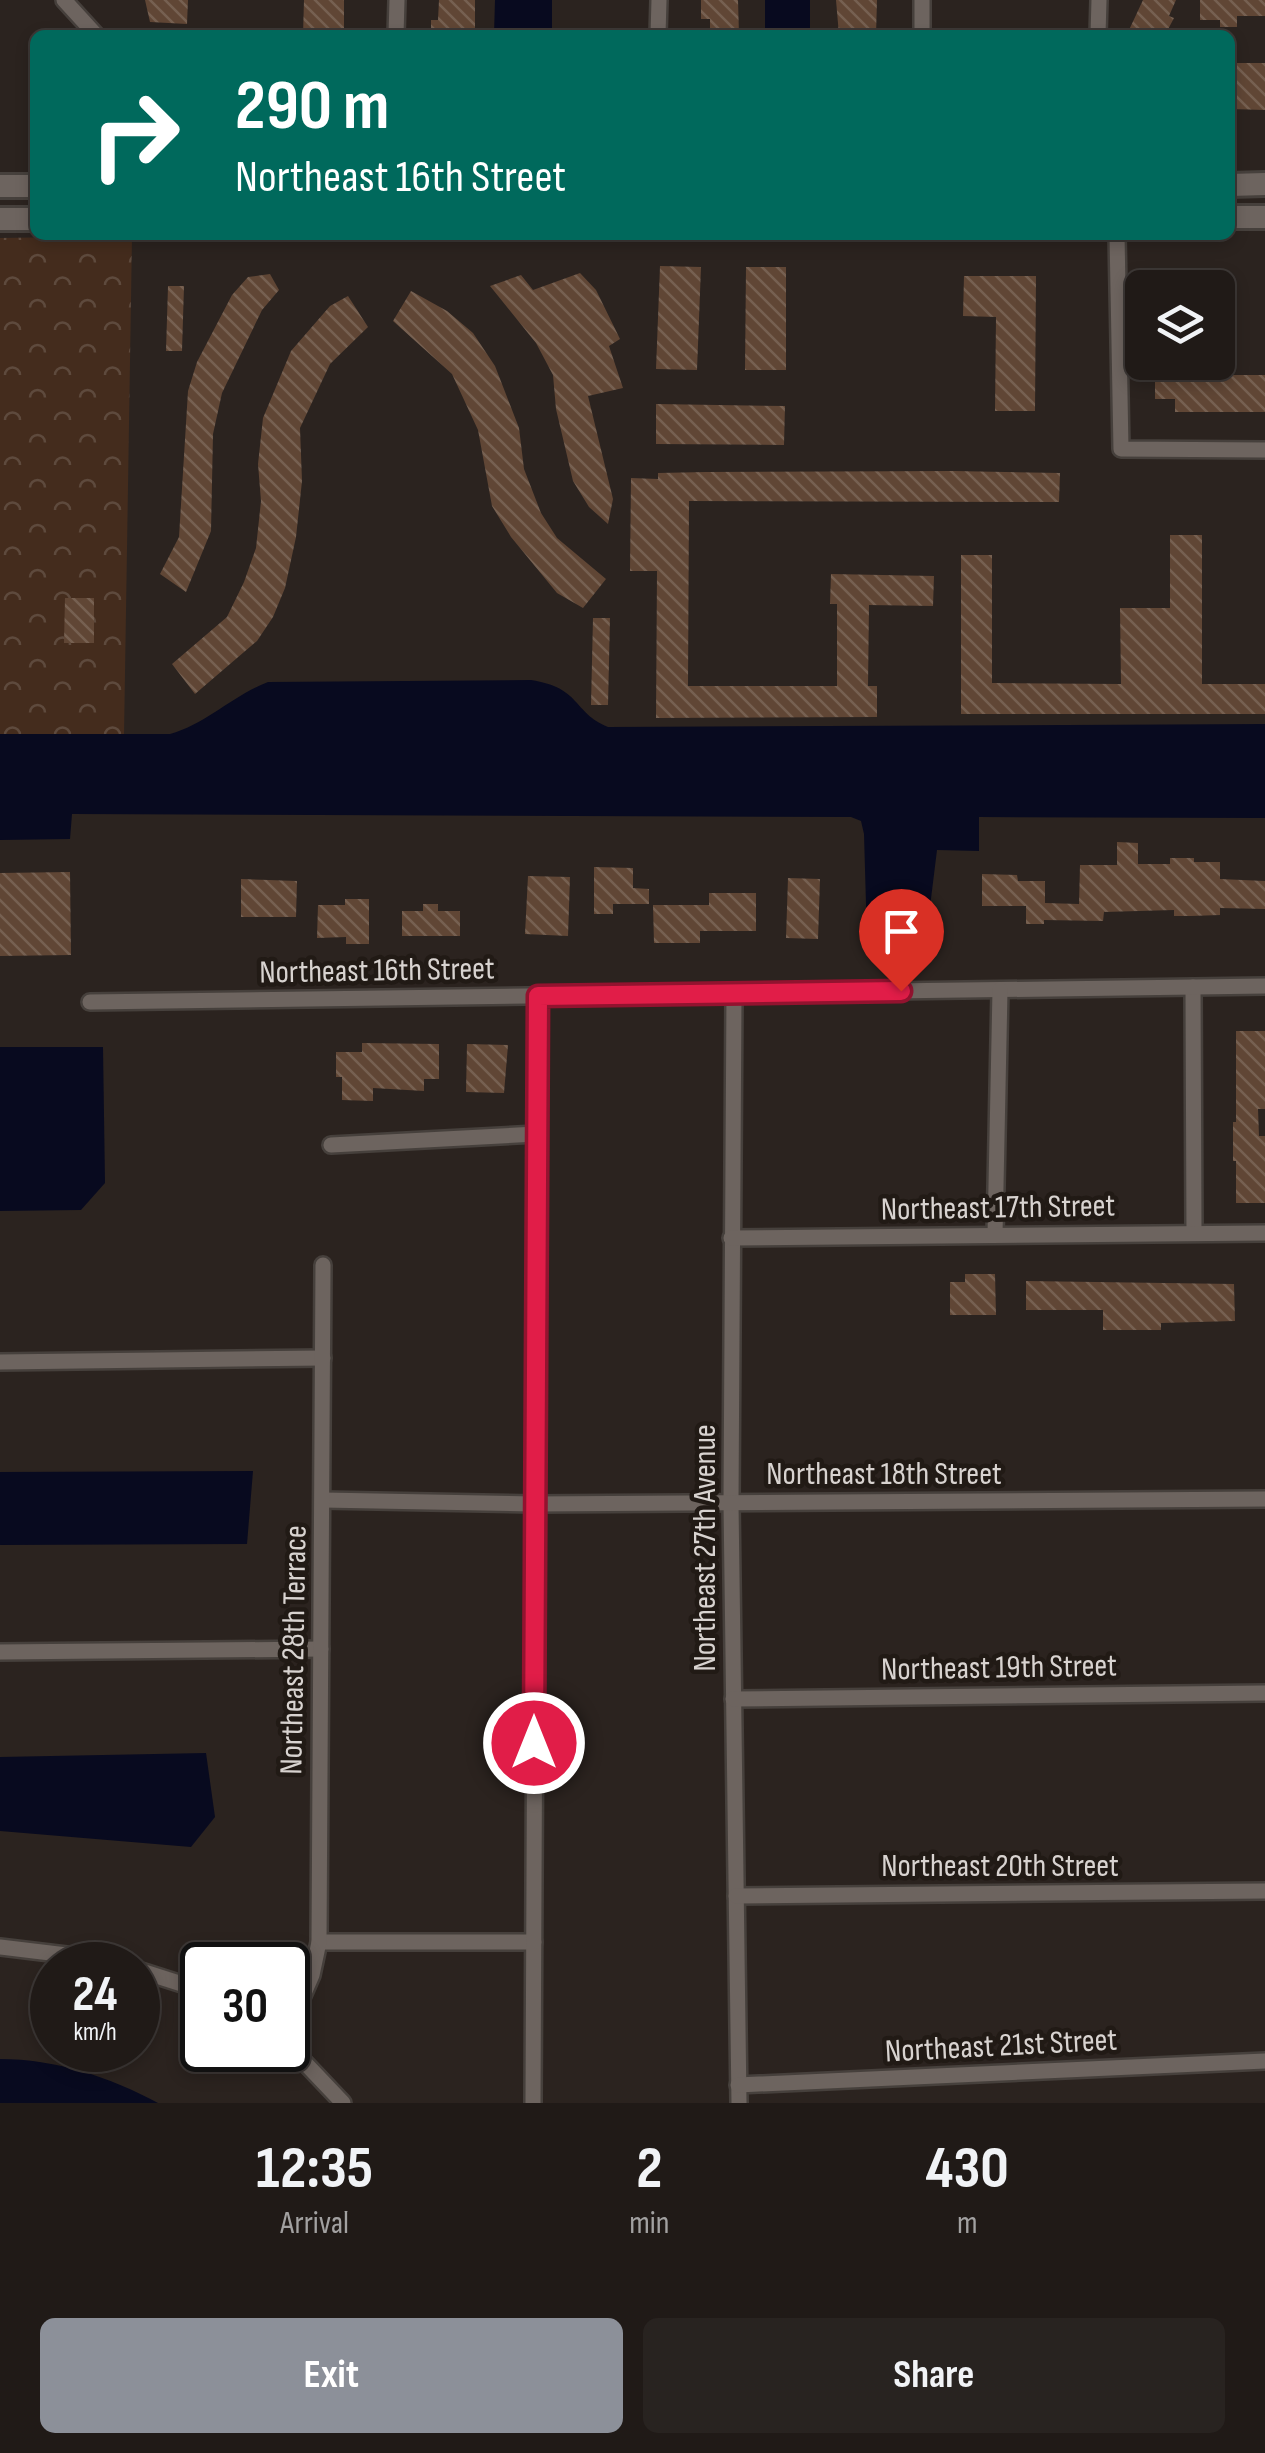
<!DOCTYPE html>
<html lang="en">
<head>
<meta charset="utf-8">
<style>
	:root { --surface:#201a17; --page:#282320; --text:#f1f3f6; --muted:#a2a1a1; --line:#3d3836; --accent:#8c9099 }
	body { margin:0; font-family:"Sofia Sans Condensed",sans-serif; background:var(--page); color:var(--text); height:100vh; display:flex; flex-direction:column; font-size:38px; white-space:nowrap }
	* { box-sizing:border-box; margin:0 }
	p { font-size:32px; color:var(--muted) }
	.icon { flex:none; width:55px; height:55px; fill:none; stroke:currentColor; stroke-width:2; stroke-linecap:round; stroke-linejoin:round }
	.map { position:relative; height:2103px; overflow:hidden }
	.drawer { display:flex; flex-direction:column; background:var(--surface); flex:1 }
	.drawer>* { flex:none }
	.top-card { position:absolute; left:30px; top:30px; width:1205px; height:210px; border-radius:15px; box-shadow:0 5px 15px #0003,0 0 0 2px var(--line); background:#00695c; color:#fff; overflow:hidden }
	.tools { position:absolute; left:1125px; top:270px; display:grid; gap:20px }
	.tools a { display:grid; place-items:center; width:110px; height:110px; border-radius:15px; background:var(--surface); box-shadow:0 5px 15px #0003,0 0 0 2px var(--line); font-size:50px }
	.speed { position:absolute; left:30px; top:1942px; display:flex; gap:20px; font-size:50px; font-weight:700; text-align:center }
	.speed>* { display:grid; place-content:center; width:130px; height:130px; border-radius:50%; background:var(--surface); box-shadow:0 5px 15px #0003,0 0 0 2px var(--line); line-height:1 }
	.speed small { font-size:25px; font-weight:400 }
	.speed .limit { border:5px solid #111; border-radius:15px; background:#fff; color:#111 }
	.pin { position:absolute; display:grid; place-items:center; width:85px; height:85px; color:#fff; margin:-102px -42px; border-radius:50% 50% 50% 0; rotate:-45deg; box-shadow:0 0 10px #0007 }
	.pin .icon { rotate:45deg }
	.me { position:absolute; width:110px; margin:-55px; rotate:0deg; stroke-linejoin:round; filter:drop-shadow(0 0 8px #0008) }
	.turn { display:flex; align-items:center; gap:35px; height:210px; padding:0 40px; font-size:45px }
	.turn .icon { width:130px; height:130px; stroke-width:2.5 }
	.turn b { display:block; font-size:70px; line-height:85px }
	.eta { display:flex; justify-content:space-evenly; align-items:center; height:170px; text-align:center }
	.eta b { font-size:60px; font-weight:700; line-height:70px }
	.primary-button { display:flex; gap:20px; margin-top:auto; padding:20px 40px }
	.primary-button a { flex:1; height:115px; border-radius:15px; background:var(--accent); color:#fff; font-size:40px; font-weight:700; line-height:115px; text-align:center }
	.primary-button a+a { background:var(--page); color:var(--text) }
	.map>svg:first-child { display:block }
	.park { fill:url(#park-crowns) }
	.water { fill:#080a1f }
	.building { fill:url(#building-back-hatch) }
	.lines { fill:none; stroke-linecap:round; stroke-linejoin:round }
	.minor-casing { stroke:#46403c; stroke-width:20 }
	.secondary-casing { stroke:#46403c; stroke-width:28 }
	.minor { stroke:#6d645f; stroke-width:15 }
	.secondary { stroke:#6d645f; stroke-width:22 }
	.route-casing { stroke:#92132f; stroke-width:25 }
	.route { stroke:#e11d48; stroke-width:18 }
	.labels { text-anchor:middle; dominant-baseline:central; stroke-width:9; stroke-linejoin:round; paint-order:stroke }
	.street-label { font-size:32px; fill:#d8d3d0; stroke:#211a15 }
</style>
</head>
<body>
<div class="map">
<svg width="1265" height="2103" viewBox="0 0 1265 2103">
	<defs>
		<pattern id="park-crowns" width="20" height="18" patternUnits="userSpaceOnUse" patternTransform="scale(2.5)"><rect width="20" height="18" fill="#442c1d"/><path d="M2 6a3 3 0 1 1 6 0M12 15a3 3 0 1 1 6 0" fill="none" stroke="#5e4a3d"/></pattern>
		<pattern id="building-back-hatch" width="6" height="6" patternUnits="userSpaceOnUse" patternTransform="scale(2.5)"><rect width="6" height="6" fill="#604635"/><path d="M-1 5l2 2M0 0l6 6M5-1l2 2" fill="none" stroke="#766051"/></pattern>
	</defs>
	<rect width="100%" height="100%" fill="#2b231f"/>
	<polygon class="park" points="132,236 124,734 0,734 0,238"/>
	<g class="water">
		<polygon points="495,0 552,0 552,35 494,35"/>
		<rect x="765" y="0" width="45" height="35"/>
		<path d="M 531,680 C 582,688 572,712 608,727 L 1265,724 L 1265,818 L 979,817 L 979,851 L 937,850 L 926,939 L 867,939 L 864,834 L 861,821 L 851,817 L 72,814 L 70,839 L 0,840 L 0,734 L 170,734 C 206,724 233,695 268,682 Z"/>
		<polygon points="0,1047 103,1047 105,1183 81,1210 0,1211"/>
		<polygon points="253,1471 247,1544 0,1545 0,1472"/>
		<polygon points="206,1753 215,1817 191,1847 0,1831 0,1757"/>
		<path d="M 0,2059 C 55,2059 110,2077 158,2103 L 0,2103 Z"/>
	</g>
	<g class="building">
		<polygon points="145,0 188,0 187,24 150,22"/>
		<polygon points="304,0 344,0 344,35 303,35"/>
		<polygon points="439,0 475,0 475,35 431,35 431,20 438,20"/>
		<polygon points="701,0 738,0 739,35 710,35 710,19 701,19"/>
		<polygon points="836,0 877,0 876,35 839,35"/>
		<polygon points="1143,0 1176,0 1169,16 1174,18 1165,35 1140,35 1129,30"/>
		<polygon points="1200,0 1265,0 1265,16 1237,16 1237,27 1220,27 1220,20 1200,20"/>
		<polygon points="1230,63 1265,63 1265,110 1230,109"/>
		<polygon points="660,266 701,267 697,370 656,369"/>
		<polygon points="746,267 786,267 786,370 745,370"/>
		<polygon points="580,273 596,290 620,339 609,346 623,388 588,396 613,499 608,524 589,507 573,481 556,409 553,375 536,343 490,286 521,275 533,290"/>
		<polygon points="270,274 279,290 262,310 222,393 213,434 211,531 186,592 160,574 179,537 188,391 197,362 232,295 248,277"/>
		<polygon points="964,276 1036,276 1035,411 995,411 996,317 963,316"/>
		<polygon points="168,286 184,286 182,351 166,351"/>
		<polygon points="411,291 447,311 473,333 495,366 519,428 524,469 541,513 557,538 606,579 583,608 557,593 511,537 492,506 478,430 452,374 393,321"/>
		<polygon points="348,296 368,327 330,364 300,428 302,481 296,537 285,588 273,617 257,641 195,694 172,664 227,617 244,582 256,548 261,501 258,464 263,418 291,351 330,306"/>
		<polygon points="1145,362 1182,362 1182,375 1265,375 1265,412 1175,412 1175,399 1155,399 1155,377 1145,377"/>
		<polygon points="656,404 785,406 784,445 656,444"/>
		<polygon points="954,471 1060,473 1059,502 689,501 688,686 837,686 837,604 830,604 831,574 934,576 933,606 869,605 868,686 877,686 877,717 656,718 657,571 630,571 631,478 658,479 658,473 706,472"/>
		<polygon points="1170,535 1202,535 1202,684 1265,684 1265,714 961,714 961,555 992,555 992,683 1121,684 1120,608 1170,608"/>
		<polygon points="65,598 94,598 94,643 64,643"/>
		<polygon points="593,618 610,618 608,705 591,705"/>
		<polygon points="1117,842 1138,843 1138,864 1170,864 1170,858 1194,858 1194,862 1220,862 1220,879 1265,881 1265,909 1220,908 1220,915 1191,916 1174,916 1174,910 1104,912 1103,921 1044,920 1044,924 1026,924 1026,906 982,906 982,874 1017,875 1018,881 1045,881 1045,903 1079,904 1080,865 1117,865"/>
		<polygon points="594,867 633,868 633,888 649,889 649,904 613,904 613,914 594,914"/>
		<polygon points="70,872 71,955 0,956 0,873"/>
		<polygon points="528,876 570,877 568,936 525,934"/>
		<polygon points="788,878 820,879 818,939 786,938"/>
		<polygon points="241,879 297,881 296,917 241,917"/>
		<polygon points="709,893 756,893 756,931 700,931 700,943 654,943 653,905 709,905"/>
		<polygon points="345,899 369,899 369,944 346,944 346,937 317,938 318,905 345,905"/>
		<polygon points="423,904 438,904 438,911 460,911 460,936 402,936 402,911 423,911"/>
		<polygon points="1236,1031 1265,1031 1265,1109 1258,1109 1259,1136 1265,1136 1265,1203 1236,1203 1236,1161 1233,1161 1233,1122 1236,1122"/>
		<polygon points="362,1043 439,1044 439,1079 424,1079 424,1091 373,1088 373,1101 342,1100 342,1077 336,1077 336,1052 362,1052"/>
		<polygon points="467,1044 508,1045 504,1093 466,1092"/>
		<polygon points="965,1274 995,1274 996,1315 950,1315 950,1282 965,1282"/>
		<polygon points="1026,1281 1234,1284 1235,1321 1161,1323 1161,1330 1103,1330 1103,1310 1026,1310"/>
	</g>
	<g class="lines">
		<g class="minor-casing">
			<g id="minor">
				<polyline points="64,0 96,35"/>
				<polyline points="396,35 397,0"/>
				<polyline points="658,35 659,0"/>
				<polyline points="922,35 922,0"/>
				<polyline points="1098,35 1099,0"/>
				<polyline points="1117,235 1121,449 1265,450"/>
				<polyline points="1193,987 1194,1233"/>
				<polyline points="734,993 731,1503 739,2103"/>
				<polyline points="90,1002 1265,986"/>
				<polyline points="331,1145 536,1134"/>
				<polyline points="995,1235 1000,990"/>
				<polyline points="731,1238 1265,1233"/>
				<polyline points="0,1362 323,1358"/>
				<polyline points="323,1500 533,1504 1265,1499"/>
				<polyline points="0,1652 321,1649"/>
				<polyline points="733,1699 1265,1693"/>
				<polyline points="736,1896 1265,1891"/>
				<polyline points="319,1942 534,1942"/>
				<polyline points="0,1947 108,1960 122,1965"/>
				<polyline points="138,1970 185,1985 202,1995"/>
				<polyline points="288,2030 312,1975 319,1942 323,1265"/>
				<polyline points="288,2045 343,2103"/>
				<polyline points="738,2085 1265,2061"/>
				<polyline points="533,2103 538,996"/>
			</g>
		</g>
		<g class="secondary-casing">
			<g id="secondary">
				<polyline points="1230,185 1265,184"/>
				<polyline points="0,186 35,186"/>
				<polyline points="1230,217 1265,217"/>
				<polyline points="0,219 35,219"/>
			</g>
		</g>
		<use href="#minor" class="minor"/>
		<use href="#secondary" class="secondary"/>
	</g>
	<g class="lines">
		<g class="route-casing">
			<polyline id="route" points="534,1743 538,996 901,991"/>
		</g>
		<use href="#route" class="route"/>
	</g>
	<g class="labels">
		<g class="street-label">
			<text transform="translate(377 971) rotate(-1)">Northeast 16th Street</text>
			<text transform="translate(998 1208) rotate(-1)">Northeast 17th Street</text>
			<text x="884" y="1474">Northeast 18th Street</text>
			<text transform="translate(705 1548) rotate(-90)">Northeast 27th Avenue</text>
			<text transform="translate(294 1650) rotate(-89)">Northeast 28th Terrace</text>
			<text transform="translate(999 1668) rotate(-1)">Northeast 19th Street</text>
			<text x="1000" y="1866">Northeast 20th Street</text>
			<text transform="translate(1001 2046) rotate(-3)">Northeast 21st Street</text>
		</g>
	</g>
</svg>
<div class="tools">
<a><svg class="icon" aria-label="layers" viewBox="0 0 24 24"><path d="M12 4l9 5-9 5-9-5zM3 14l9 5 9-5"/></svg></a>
</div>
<div class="speed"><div>24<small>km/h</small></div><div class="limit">30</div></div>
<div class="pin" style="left:901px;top:991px;background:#d93025"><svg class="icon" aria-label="arrive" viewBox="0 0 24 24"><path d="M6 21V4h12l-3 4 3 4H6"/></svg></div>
<svg class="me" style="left:534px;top:1743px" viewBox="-20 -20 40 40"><circle r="17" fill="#e11d48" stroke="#fff" stroke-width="3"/><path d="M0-11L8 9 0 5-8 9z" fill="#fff"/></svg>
<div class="top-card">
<div class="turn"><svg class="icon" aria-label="right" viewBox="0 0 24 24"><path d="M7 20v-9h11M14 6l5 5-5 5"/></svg><div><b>290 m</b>Northeast 16th Street</div></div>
</div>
</div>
<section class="drawer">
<div class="eta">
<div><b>12:35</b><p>Arrival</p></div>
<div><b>2</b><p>min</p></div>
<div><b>430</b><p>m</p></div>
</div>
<div class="primary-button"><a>Exit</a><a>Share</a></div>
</section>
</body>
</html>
